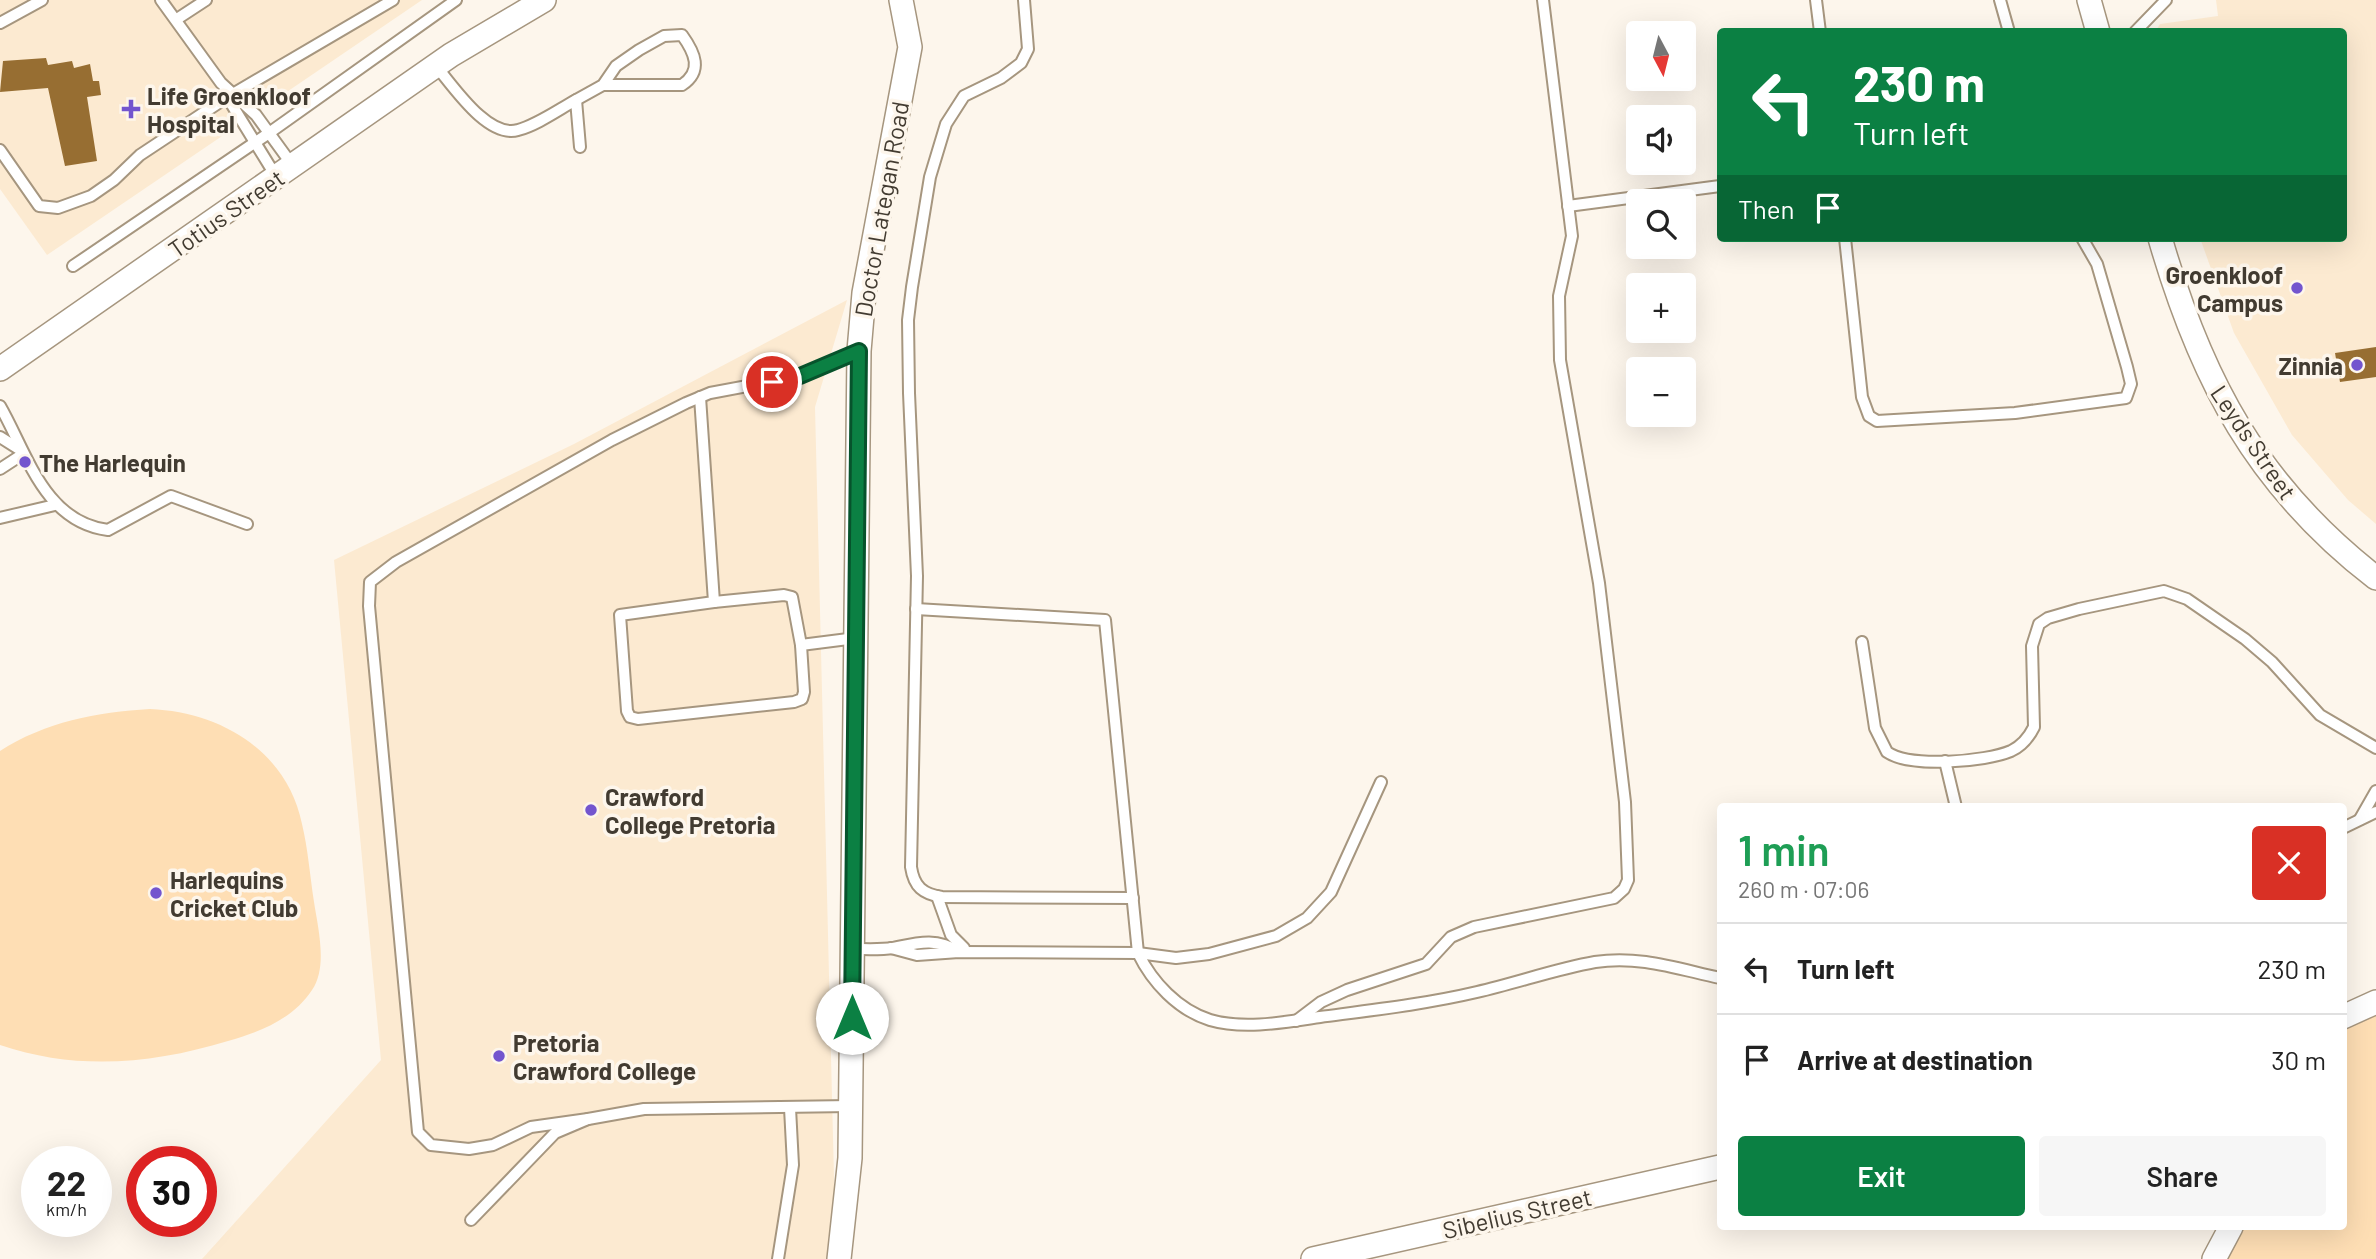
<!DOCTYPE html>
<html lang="en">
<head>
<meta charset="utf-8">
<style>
	:root { --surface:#fff; --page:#f6f6f6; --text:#222; --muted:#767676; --line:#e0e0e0; --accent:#0b8043 }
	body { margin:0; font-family:Barlow,sans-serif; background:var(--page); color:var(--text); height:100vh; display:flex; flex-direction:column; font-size:26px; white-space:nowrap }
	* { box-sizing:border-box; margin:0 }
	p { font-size:23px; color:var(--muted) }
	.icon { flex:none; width:38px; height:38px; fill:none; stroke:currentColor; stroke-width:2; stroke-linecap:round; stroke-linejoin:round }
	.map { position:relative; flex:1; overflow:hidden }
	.drawer { position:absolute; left:1717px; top:803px; width:630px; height:427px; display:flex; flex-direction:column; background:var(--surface); border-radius:7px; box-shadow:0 7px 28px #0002 }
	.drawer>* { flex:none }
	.top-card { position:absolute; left:1717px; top:28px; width:630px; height:214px; border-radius:7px; box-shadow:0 7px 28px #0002; background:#0b8043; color:#fff; overflow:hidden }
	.needle { width:46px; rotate:173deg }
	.buttons { position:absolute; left:1626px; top:21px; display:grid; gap:14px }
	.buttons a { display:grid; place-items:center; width:70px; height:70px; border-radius:7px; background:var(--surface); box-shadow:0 7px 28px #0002; font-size:35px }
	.speed { position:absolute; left:21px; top:1146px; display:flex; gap:14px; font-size:35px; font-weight:700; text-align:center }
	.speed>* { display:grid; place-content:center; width:91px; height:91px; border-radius:50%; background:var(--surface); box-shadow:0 7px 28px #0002; line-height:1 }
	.speed small { font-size:18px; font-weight:400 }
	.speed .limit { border:10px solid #d22; background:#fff; color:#111 }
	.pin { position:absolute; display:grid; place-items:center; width:60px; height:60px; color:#fff; margin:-30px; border:4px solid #fff; border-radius:50%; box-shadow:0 2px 7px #0007 }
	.me { position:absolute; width:77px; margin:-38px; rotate:0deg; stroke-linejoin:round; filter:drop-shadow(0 0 5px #0008) }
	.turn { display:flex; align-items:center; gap:24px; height:147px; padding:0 21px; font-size:32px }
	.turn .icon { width:91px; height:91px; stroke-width:2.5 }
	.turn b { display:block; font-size:49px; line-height:60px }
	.then { display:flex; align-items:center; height:66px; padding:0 21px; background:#0003; gap:14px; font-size:26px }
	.round { display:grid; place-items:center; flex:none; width:74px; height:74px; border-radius:7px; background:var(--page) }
	.summary { display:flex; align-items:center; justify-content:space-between; height:119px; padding:0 21px }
	h1 { font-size:42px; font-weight:600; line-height:52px; color:#1e9e55 }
	.button { display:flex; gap:14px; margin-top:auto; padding:14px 21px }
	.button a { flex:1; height:80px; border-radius:7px; background:var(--accent); color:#fff; font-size:28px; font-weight:600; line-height:80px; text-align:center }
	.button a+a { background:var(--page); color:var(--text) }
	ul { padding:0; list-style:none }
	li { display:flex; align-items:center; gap:21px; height:91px; padding:0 21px; border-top:2px solid var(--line) }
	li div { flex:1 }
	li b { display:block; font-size:26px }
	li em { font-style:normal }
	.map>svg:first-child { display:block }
	.built { fill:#fcead1 }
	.green { fill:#fedeb4 }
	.building { fill:#976e32 }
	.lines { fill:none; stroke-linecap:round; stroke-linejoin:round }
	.lane-casing { stroke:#a6967f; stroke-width:14 }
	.street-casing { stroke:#a6967f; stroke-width:26 }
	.lane { stroke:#fff; stroke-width:10 }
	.street { stroke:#fff; stroke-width:23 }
	.route-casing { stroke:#07532c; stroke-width:18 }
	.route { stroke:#0b8043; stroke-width:12 }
	.poi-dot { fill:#7355ce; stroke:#fdf6ec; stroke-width:2.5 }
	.labels { text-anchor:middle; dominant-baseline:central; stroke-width:7; stroke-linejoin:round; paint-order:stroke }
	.poi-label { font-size:24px; font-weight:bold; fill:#423b31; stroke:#fdf6ec; text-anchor:start }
	.street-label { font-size:24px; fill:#423b31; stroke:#fdf6ec }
</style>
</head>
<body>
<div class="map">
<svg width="2376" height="1259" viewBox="0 0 2376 1259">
	<rect width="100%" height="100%" fill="#fdf6ec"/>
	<g class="built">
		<polygon points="0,0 422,0 47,255 0,189"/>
		<polygon points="2216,0 2376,0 2376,524 2348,500 2292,435 2234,333 2200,238 2343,238 2343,32 2155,32 2160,24 2218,16"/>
		<polygon points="847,300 815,407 836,1259 202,1259 381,1060 334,560 574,444"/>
	</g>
	<g class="green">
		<path d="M 150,709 C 221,712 287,751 302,824 C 308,849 310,876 314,902 C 318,928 328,967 312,990 C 293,1019 260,1032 228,1041 C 152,1064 77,1071 0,1045 L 0,751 C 45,722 97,712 150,709 Z"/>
		<polygon points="2376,1014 2376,1259 2220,1259 2237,1227 2343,1227 2343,1025"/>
	</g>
	<g class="building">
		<polygon points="46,58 48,65 72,61 74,68 90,64 93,81 99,81 101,95 87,97 97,161 65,166 48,88 0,92 3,61"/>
		<polygon points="2376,347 2376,377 2340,382 2335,353"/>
	</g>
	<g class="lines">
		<g class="lane-casing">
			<g id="lane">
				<polyline points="161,0 221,83 256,115 293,166"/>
				<path d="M 1024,0 L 1028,49 L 1021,63 L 1001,78 L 964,96 L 946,124 L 930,177 L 912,287 L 908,320 L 909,393 L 917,576 L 911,867 C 914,887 923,894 942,897 L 1133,898"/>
				<polyline points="1816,0 1820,32"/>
				<polyline points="2000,0 2009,32"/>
				<polyline points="177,19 206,0"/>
				<polyline points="0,23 42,0"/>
				<polyline points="2135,32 2166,0"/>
				<path d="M 436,66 C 453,86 488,139 518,130 C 537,125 558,110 576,100 L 580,147"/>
				<polyline points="224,92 277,178"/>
				<path d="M 576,100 L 603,85 L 616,66 L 639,50 L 664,36 L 682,35 C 695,53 703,71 682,85 L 603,85"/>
				<polyline points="0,150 39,206 58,208 91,196 114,180 140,155 226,98 393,0"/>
				<polyline points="1568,206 1720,186"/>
				<polyline points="1845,238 1862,397 1869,416 1877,421 2015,413 2126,398 2131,384 2127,367 2097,264 2082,238"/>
				<polyline points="73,266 269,133 456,0"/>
				<polyline points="700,397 714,602 620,615 627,711 630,717 638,719 794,702 802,699 804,692 801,645 856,638"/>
				<path d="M 0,406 C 27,453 44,522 108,530 L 171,496 L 247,524"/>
				<polyline points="0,437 19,449"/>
				<polyline points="0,469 23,454"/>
				<polyline points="0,518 55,505"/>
				<polyline points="714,602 784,595 792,597 801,645"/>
				<path d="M 916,609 L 1105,620 L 1138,953 C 1152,982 1178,1010 1210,1020 C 1244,1030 1286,1022 1320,1017 C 1373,1010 1426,1004 1477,992 C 1517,983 1555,969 1595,962 C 1639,955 1678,969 1720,978"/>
				<path d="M 1862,642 L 1875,728 L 1887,752 C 1910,768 1985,762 2011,751 C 2022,746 2029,737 2034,727 L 2032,646 L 2039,624 L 2048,618 L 2079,609 L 2164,591 L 2187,599 L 2245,639 L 2272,662 L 2320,715 L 2376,748"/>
				<polyline points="1945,761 1956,807"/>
				<polyline points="2360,819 2376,791"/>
				<polyline points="2343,828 2376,812"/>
				<polyline points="937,896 951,935 964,948"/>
				<polyline points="891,948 917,955 959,952 1138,953 1176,958 1209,954 1276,936 1307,918 1331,892 1381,782"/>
				<path d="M 852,949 C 865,949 880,950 893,948 C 917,943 936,937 959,952"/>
				<polyline points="1296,1021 1321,1002 1347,990 1426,964 1451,937 1474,927 1614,898 1624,889 1628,880 1625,802 1599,583 1560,360 1559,296 1572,236 1543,0"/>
				<polyline points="588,1119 531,1127 493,1145 469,1149 431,1145 418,1132 369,606 370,582 396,562 612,440 686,403 710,393 800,376 858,351"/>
				<polyline points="471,1220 555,1133 588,1119 644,1109 851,1106"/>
				<polyline points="778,1259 793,1165 790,1108"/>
			</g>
		</g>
		<g class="street-casing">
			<g id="street">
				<polyline points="2089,0 2098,32"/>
				<path d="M 2160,238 C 2201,380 2257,486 2376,578"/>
				<polyline points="0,369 451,55 544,0"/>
				<polyline points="2343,1017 2376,1002"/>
				<polyline points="839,1259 850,1158 859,351 864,293 910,47 901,0"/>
				<polyline points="1313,1259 1720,1167"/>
				<polyline points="2214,1259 2231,1227"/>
			</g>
		</g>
		<use href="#lane" class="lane"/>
		<use href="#street" class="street"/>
	</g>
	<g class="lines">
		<g class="route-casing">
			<polyline id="route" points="772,382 800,376 859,351 852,1018"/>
		</g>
		<use href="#route" class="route"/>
	</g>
	<g class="poi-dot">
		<path d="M127.5 98.5h7v7h7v7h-7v7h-7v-7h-7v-7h7z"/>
		<circle cx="2297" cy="288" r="7"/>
		<circle cx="2357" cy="365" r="7"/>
		<circle cx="25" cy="462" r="7"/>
		<circle cx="591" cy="810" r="7"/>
		<circle cx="156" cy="893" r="7"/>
		<circle cx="499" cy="1056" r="7"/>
	</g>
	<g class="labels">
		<g class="poi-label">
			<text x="147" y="95">Life Groenkloof<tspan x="147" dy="28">Hospital</tspan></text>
			<text x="2283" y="274" text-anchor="end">Groenkloof<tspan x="2283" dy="28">Campus</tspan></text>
			<text x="2343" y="365" text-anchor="end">Zinnia</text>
			<text x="39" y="462">The Harlequin</text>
			<text x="605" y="796">Crawford<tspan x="605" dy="28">College Pretoria</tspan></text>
			<text x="170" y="879">Harlequins<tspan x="170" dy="28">Cricket Club</tspan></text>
			<text x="513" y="1042">Pretoria<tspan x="513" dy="28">Crawford College</tspan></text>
		</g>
		<g class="street-label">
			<text transform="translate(881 209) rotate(-80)">Doctor Lategan Road</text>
			<text transform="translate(226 213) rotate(-35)">Totius Street</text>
			<text transform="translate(2254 442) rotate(56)">Leyds Street</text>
			<text transform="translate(1517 1213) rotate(-13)">Sibelius Street</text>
		</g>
	</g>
</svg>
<div class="buttons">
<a><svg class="needle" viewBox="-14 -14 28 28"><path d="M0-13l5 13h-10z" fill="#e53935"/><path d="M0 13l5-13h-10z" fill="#767676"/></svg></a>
<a><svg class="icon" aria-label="sound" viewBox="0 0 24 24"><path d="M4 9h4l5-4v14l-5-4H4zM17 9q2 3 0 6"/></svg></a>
<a><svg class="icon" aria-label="search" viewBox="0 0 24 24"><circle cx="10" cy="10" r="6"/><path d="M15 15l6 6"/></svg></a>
<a>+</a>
<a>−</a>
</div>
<div class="speed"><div>22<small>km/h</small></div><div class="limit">30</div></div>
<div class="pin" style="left:772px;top:382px;background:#d93025"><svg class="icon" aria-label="arrive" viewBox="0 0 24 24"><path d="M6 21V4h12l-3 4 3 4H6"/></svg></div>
<svg class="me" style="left:852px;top:1018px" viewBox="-20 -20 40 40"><circle r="19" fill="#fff"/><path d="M0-13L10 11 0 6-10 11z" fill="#0b8043"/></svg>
<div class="top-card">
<div class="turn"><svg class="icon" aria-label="left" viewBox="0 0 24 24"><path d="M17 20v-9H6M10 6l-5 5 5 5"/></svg><div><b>230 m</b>Turn left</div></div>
<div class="then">Then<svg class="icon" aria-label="arrive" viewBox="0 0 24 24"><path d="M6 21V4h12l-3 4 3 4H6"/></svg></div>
</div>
<section class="drawer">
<div class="summary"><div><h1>1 min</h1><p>260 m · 07:06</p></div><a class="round" style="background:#d93025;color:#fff"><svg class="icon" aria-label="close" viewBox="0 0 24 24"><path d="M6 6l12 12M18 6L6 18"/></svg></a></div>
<ul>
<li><svg class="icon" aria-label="left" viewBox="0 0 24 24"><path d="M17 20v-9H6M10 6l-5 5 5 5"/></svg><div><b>Turn left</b></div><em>230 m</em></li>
<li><svg class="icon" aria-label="arrive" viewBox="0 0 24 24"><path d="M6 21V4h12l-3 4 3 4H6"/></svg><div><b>Arrive at destination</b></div><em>30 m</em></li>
</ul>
<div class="button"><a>Exit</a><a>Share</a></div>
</section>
</div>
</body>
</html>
